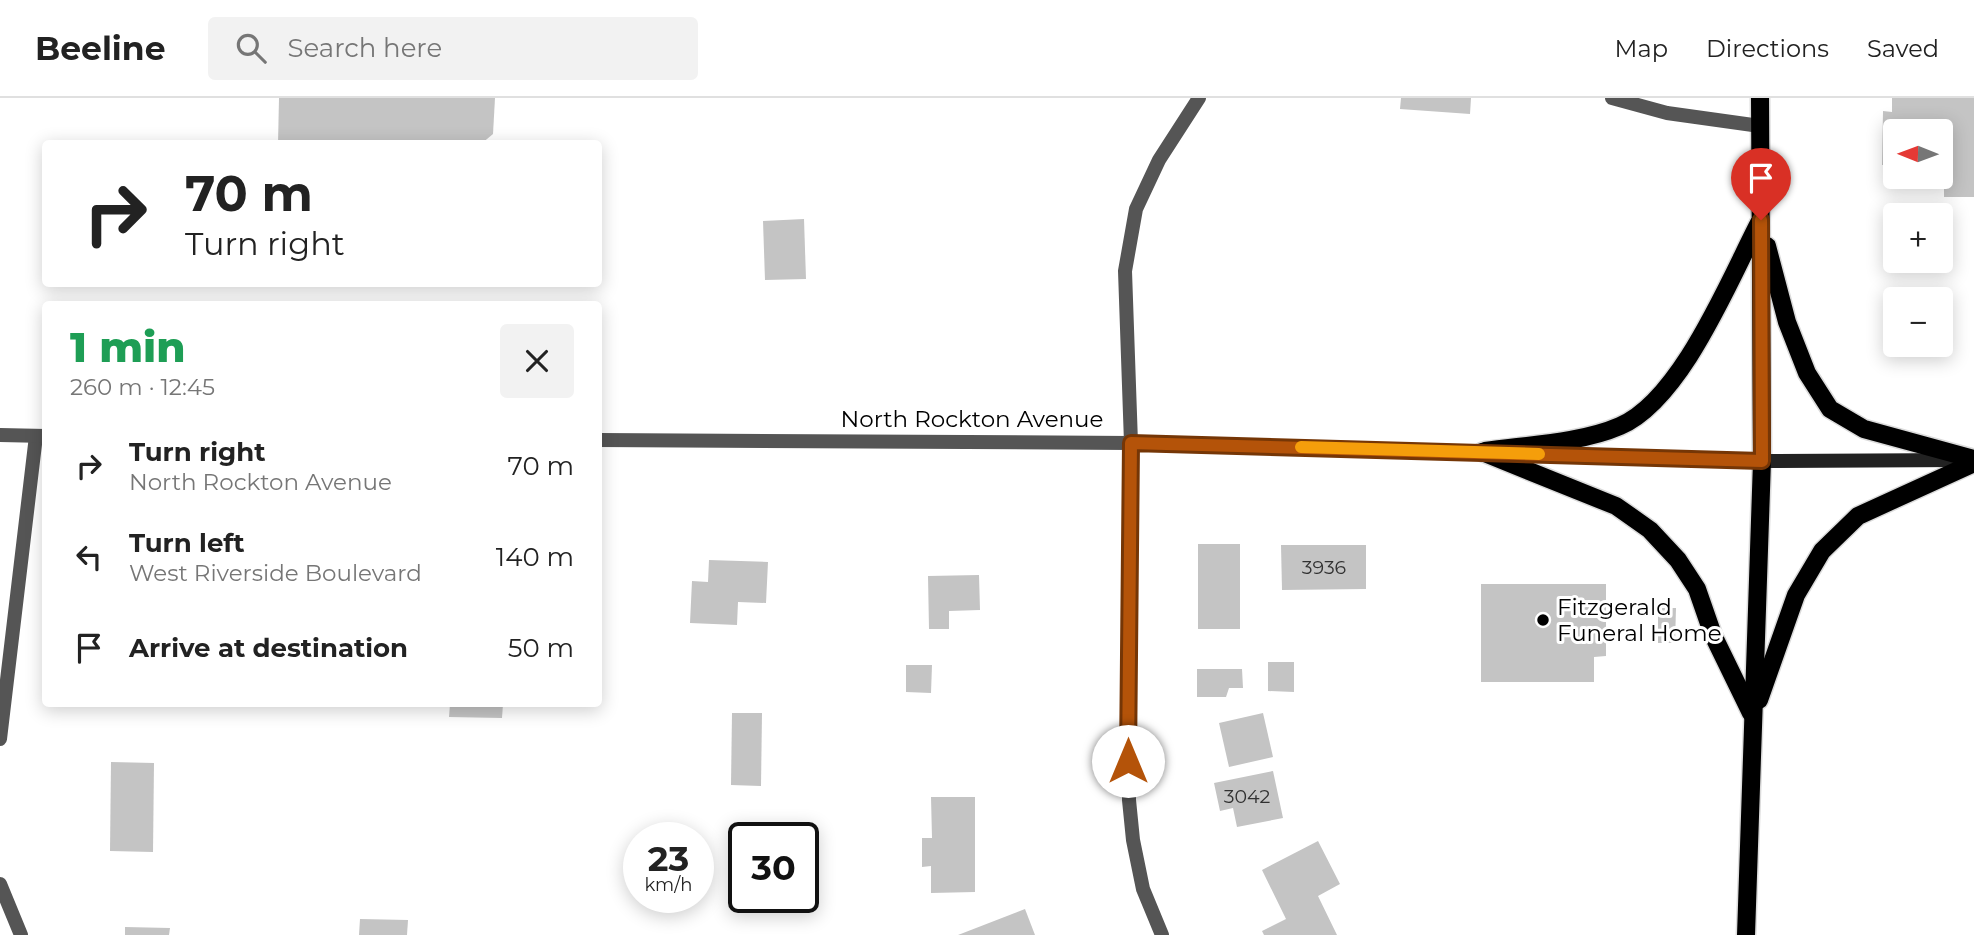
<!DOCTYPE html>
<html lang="en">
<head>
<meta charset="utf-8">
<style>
	:root { --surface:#fff; --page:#f2f2f2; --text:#222; --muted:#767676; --line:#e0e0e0 }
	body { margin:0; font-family:Montserrat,sans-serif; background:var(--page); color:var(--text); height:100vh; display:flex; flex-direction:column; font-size:26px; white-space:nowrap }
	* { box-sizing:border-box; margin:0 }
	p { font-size:23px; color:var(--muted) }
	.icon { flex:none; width:38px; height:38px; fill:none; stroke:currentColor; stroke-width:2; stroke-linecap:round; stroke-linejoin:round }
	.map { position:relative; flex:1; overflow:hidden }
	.drawer { position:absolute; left:42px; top:203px; width:560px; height:406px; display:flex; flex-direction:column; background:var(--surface); border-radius:7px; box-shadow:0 4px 18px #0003 }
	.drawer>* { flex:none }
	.guide { position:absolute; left:42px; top:42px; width:560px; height:147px; border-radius:7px; box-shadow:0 4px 18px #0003; background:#fff; color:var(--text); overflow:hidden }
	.needle { width:46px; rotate:271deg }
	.controls { position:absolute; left:1883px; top:21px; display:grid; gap:14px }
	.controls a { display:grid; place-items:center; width:70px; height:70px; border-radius:7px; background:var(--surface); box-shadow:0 4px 18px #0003; font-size:35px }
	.speed { position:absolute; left:623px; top:724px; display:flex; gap:14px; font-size:35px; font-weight:700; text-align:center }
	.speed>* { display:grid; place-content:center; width:91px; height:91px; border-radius:50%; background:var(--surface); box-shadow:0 4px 18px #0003; line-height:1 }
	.speed small { font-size:18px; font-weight:400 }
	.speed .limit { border:4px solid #111; border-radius:10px; background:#fff; color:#111 }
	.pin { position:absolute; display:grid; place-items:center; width:60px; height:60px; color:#fff; margin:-72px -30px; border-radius:50% 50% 50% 0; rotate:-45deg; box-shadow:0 0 7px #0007 }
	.pin .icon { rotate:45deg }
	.me { position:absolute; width:77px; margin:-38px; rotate:0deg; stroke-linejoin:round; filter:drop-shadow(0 0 5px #0008) }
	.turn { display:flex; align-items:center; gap:24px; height:147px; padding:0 28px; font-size:32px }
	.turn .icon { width:91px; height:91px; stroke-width:2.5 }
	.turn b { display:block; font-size:49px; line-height:60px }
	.round { display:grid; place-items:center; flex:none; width:74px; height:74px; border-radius:7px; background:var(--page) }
	.overview { display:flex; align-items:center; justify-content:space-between; height:119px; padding:0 28px }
	h1 { font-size:42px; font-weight:800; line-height:52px; color:#1e9e55 }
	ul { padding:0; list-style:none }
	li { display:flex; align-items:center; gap:21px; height:91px; padding:0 28px }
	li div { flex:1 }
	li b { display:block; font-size:26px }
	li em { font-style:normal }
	header { display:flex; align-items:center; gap:42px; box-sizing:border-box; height:98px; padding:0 35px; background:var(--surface); border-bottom:2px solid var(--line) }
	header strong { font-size:33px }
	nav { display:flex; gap:38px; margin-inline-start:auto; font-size:24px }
	.search { width:490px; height:63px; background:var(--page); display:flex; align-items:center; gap:18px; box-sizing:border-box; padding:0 24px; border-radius:7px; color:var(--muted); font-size:26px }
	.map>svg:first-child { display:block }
	.building { fill:#c4c4c4; fill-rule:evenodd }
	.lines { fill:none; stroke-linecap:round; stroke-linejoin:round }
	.primary-casing { stroke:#dbdbdb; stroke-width:21 }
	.service { stroke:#555; stroke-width:14 }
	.minor { stroke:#555; stroke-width:14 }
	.tertiary { stroke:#555; stroke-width:14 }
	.secondary { stroke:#222; stroke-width:14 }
	.primary { stroke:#000; stroke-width:18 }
	.route-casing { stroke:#753606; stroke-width:18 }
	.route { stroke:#b45309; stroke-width:12 }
	.slow { stroke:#f59e0b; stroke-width:12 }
	.poi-dot { fill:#000; stroke:#fff; stroke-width:2.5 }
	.labels { text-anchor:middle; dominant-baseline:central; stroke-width:6; stroke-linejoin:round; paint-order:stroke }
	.number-label { font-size:19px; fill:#313131 }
	.street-label { font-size:23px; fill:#000; stroke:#fff }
	.poi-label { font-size:23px; fill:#000; stroke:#fff; text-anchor:start }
</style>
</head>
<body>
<header>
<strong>Beeline</strong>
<div class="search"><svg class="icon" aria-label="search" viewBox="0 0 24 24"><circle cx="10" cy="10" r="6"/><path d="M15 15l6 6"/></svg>Search here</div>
<nav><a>Map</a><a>Directions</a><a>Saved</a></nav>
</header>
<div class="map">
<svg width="1974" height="837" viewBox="0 0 1974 837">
	<rect width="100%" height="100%" fill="#fff"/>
	<g class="building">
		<polygon points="279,0 495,0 493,36 481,46 278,46"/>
		<polygon points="1401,0 1471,0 1470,16 1400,11"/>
		<path d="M 1892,0 L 1974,0 L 1974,99 L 1944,99 L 1944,90 L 1891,90 L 1891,67 L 1882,67 L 1883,13 L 1892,14 ZM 1895,33 L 1941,33 L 1941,79 L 1895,79 Z"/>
		<polygon points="804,121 806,181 765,182 763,123"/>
		<rect x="1198" y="446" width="42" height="85"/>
		<polygon points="1281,447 1366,447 1366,491 1282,492"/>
		<polygon points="709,462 768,464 766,505 738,504 737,527 690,525 692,483 708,484"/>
		<polygon points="979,477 980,512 949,513 949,531 929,531 928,478"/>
		<polygon points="1481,486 1606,486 1606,558 1594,559 1594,584 1481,584"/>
		<polygon points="1658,510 1676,510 1675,545 1658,545"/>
		<polygon points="1268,564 1294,564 1294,594 1268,593"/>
		<polygon points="906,567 932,567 931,595 906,594"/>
		<polygon points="1197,571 1242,571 1243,590 1229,590 1226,599 1197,599"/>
		<polygon points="450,606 503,606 502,620 449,619"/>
		<polygon points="732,615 762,615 761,688 731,687"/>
		<polygon points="1263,615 1273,659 1229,669 1219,625"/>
		<polygon points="111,664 154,665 153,754 110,753"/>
		<polygon points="1273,673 1283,720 1237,729 1233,710 1220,713 1214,685"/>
		<polygon points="931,699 975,699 975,794 931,795 931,768 922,769 922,740 932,740"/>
		<polygon points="1318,743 1340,786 1318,798 1337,837 1264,837 1262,833 1286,821 1262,772"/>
		<polygon points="1025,811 1035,837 958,837"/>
		<polygon points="360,821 408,822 407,837 359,837"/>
		<polygon points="125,829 170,830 169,837 125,837"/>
	</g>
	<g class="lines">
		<g class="primary-casing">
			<g id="primary">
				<polyline points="1767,148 1787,224 1807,275 1830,311 1864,331 1974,361"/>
				<path d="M 1485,353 C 1527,347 1581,345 1620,328 C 1681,302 1729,183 1759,125"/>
				<polyline points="1482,354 1616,408 1650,432 1678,462 1697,491 1713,537 1751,615"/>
				<polyline points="1759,602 1796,497 1822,453 1858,418 1974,365"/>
				<polyline points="1746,837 1762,363 1760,0"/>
			</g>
		</g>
		<g class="service">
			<polyline points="1612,0 1667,15 1760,28"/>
			<polyline points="0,641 36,338"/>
			<polyline points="0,786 21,837"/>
		</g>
		<polyline class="minor" points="1162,837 1143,791 1133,742 1129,702 1131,345 1125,173 1136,111 1159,62 1199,0"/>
		<g class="tertiary">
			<polyline points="0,337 46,338"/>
			<polyline points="598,342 1131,345 1493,354"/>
			<polyline points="1520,355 1762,363"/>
		</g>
		<polyline class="secondary" points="1762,363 1963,362"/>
		<use href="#primary" class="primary"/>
	</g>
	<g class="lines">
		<g class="route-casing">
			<polyline id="route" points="1128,663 1131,345 1762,363 1761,122"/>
		</g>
		<use href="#route" class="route"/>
		<polyline class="slow" points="1301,349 1539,356"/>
	</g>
	<circle class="poi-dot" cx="1543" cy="522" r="7"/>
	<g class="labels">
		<g class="number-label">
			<text x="1324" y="469">3936</text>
			<text x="1247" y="698">3042</text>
		</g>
		<g class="street-label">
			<text x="972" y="321">North Rockton Avenue</text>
		</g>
		<g class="poi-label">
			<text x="1557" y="509">Fitzgerald<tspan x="1557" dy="26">Funeral Home</tspan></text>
		</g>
	</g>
</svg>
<div class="controls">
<a><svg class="needle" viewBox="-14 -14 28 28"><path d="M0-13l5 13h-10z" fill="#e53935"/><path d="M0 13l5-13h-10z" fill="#767676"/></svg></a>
<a>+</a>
<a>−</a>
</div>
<div class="speed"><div>23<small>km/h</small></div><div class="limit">30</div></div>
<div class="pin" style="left:1761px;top:122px;background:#d93025"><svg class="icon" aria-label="arrive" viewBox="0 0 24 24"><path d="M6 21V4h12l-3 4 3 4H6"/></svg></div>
<svg class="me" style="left:1128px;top:663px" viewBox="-20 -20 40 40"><circle r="19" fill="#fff"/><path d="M0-13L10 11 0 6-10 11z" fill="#b45309"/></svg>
<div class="guide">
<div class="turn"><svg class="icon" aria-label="right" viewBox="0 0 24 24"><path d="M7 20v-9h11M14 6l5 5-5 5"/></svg><div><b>70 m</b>Turn right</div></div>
</div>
<section class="drawer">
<div class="overview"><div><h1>1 min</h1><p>260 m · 12:45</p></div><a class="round"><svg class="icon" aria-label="close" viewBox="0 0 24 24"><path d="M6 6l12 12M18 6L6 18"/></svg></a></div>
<ul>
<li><svg class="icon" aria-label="right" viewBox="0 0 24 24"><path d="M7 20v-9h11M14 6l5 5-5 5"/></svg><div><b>Turn right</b><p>North Rockton Avenue</p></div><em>70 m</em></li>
<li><svg class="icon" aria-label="left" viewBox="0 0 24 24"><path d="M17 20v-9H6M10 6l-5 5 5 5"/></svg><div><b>Turn left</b><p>West Riverside Boulevard</p></div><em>140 m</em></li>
<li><svg class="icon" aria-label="arrive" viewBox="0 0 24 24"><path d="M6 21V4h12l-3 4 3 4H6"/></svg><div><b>Arrive at destination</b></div><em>50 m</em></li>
</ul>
</section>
</div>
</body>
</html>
